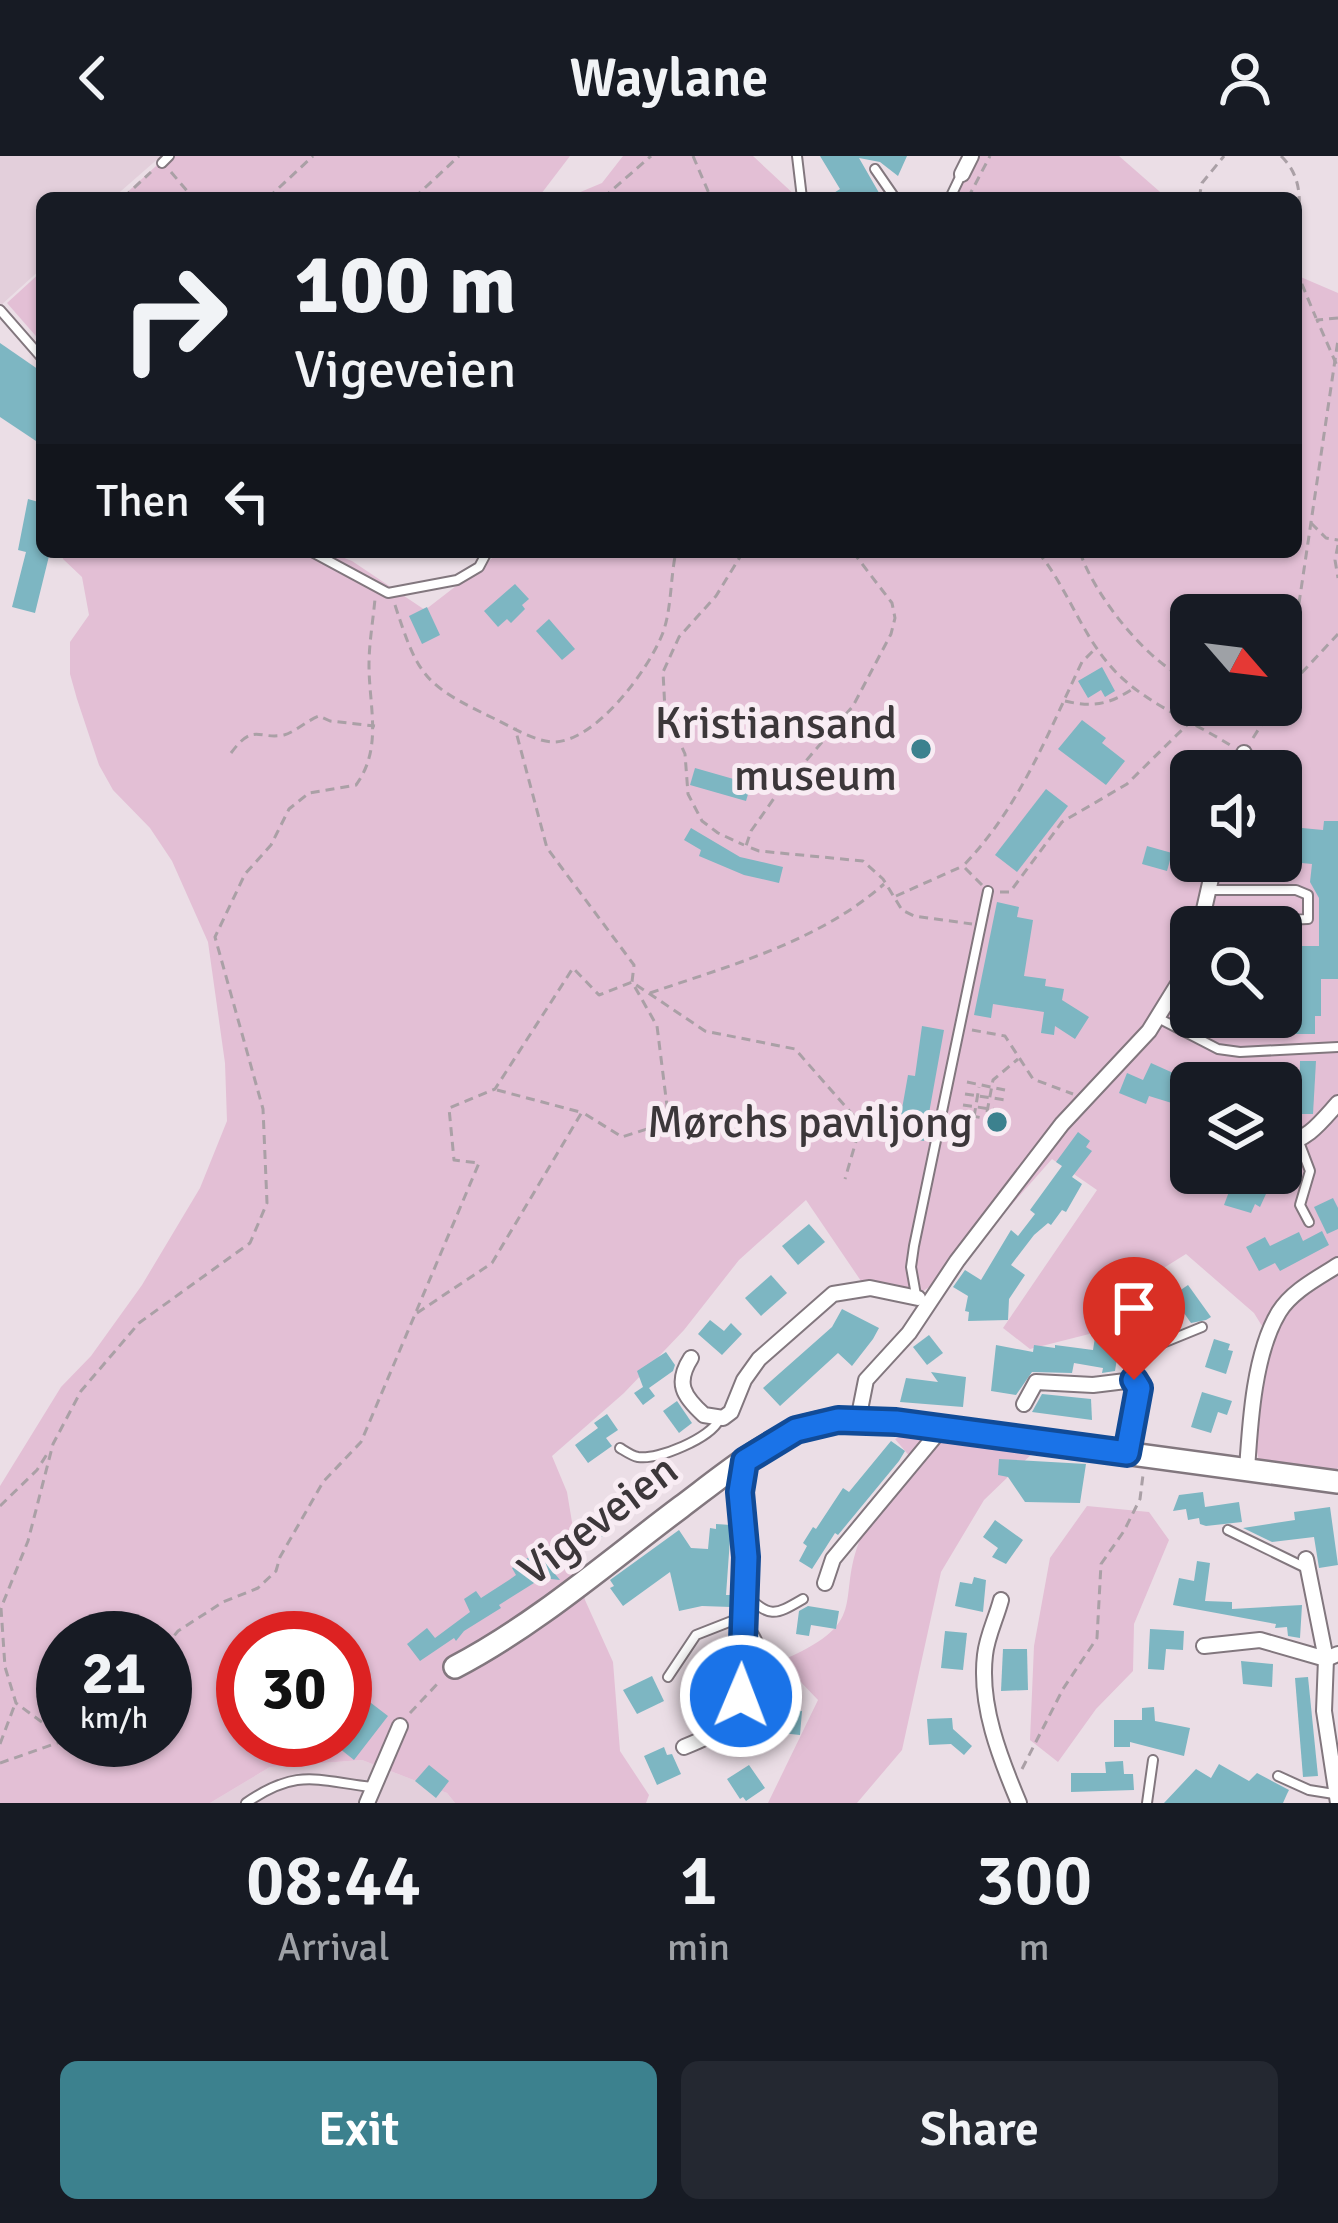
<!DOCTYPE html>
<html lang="en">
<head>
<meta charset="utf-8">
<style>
	:root { --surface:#171b24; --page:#242831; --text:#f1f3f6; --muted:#9ea1a6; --accent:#3c818e }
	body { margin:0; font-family:Signika,sans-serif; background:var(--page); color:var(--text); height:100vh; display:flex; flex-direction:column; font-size:45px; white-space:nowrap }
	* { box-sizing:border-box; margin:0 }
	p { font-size:39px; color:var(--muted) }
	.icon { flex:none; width:66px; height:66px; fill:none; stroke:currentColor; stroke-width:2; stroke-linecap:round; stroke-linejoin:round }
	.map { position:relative; height:1647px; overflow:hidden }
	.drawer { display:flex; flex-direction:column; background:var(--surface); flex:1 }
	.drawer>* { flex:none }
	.hud { position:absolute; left:36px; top:36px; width:1266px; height:366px; border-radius:18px; box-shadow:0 3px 9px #0004; background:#171b24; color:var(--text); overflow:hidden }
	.needle { width:78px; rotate:118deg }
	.tools { position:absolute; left:1170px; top:438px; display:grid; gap:24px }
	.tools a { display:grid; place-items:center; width:132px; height:132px; border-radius:18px; background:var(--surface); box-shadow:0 3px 9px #0004; font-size:60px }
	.speed { position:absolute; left:36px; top:1455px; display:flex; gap:24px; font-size:60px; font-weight:700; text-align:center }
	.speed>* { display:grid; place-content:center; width:156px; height:156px; border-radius:50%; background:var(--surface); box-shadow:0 3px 9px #0004; line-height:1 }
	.speed small { font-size:30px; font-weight:400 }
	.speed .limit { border:18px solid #d22; background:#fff; color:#111 }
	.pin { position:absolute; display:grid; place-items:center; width:102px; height:102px; color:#fff; margin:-123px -51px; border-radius:50% 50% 50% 0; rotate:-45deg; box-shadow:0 0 12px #0007 }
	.pin .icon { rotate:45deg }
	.me { position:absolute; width:132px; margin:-66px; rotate:1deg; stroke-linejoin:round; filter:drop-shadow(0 0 9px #0008) }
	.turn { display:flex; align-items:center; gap:42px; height:252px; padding:0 60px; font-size:54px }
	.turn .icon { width:156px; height:156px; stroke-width:2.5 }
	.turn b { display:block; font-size:84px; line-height:102px }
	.then { display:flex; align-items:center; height:114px; padding:0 60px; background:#0003; gap:24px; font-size:45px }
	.eta { display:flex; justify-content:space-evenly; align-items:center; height:204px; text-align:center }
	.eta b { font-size:72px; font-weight:600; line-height:84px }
	.primary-button { display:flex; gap:24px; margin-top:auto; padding:24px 60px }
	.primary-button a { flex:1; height:138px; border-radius:18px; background:var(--accent); color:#fff; font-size:48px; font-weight:600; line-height:138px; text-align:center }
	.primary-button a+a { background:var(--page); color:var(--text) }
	header { display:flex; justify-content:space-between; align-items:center; height:156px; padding:0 60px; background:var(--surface); font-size:54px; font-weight:600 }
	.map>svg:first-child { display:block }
	.built { fill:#e3cfdb }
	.green { fill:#e3bfd5; fill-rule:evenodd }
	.building { fill:#7db6c2 }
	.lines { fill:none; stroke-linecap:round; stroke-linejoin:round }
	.lane-casing { stroke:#82777e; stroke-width:12 }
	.street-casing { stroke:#82777e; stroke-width:18 }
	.secondary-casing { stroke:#82777e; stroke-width:26 }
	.path { stroke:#aaa0a6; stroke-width:3; stroke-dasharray:9 6; stroke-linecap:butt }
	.lane { stroke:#fff; stroke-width:8 }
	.street { stroke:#fff; stroke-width:14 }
	.secondary { stroke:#fff; stroke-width:21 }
	.route-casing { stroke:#114b97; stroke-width:30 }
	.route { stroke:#1a73e8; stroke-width:21 }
	.poi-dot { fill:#3c818e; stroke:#f8ecf3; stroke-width:4.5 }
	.labels { text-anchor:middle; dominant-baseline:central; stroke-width:10; stroke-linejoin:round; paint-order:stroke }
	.poi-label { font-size:45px; fill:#3c373a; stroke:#f8ecf3; text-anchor:end }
	.street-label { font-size:45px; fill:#3c373a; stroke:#f8ecf3 }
</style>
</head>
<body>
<header><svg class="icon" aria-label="back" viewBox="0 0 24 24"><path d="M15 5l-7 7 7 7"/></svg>Waylane<svg class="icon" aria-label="person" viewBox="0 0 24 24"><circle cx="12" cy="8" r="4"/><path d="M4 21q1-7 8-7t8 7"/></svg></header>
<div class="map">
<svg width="1338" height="1647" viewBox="0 0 1338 1647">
	<rect width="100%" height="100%" fill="#ebdee6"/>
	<g class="built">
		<polygon points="0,0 161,0 113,42 42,42 42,112 0,150"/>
		<polygon points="362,1604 447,1637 455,1647 210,1647 270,1611"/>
	</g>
	<g class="green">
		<polygon points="167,0 570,0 538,42 121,42"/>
		<polygon points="623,0 753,0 798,42 566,42 602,27"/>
		<polygon points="975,0 1119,0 1167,42 954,42"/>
		<polygon points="42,115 42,187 7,147"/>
		<path d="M 1296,119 L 1338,137 L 1338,1311 L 1335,1321 L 1259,1305 L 1252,1273 L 1270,1183 L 1254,1157 L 1186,1098 L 1146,1123 L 1105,1174 L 1030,1193 L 1003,1172 L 1097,1034 L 1052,1003 L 954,1114 L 916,1140 L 861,1125 L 806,1044 L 739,1104 L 684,1174 L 624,1237 L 552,1300 L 567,1336 L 585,1444 L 613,1506 L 620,1595 L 649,1639 L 646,1647 L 455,1647 L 447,1637 L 362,1604 L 270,1611 L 210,1647 L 0,1647 L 0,1330 L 61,1231 L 91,1200 L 142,1129 L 200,1032 L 227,965 L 225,907 L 208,786 L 172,705 L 150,672 L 113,634 L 99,609 L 77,543 L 70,518 L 70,486 L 89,459 L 82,421 L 63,403 L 62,396 L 329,396 L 352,405 L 425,454 L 500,396 L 1296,396 ZM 1191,459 L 1281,459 L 1281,549 L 1191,549 ZM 1191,615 L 1281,615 L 1281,705 L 1191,705 ZM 1191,771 L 1281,771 L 1281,861 L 1191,861 ZM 1191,927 L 1281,927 L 1281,1017 L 1191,1017 ZM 63,1482 L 165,1482 L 165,1584 L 63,1584 ZM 243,1482 L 345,1482 L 345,1584 L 243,1584 Z"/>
		<path d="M 936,1264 L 1040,1290 L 984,1344 L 941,1416 L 902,1594 L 857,1647 L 768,1647 L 818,1544 L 796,1521 L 785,1503 C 875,1464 832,1443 864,1374 C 875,1349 896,1325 911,1302 L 895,1283 Z"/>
		<polygon points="1087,1350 1149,1356 1169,1384 1134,1468 1133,1515 1096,1553 1058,1606 1030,1584 1034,1490 1050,1402"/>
	</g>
	<g class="building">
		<polygon points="820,0 907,0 898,20 880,6 859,2 882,42 826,42 840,33"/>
		<polygon points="0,187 42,216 42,289 0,261"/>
		<polygon points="28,343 42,347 38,365 42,366 42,396 50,396 35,457 12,451 26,396 18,394"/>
		<polygon points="515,428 529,443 522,449 525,453 511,467 507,463 498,471 484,455"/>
		<polygon points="427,451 440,479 422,488 409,460"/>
		<polygon points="549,463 575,493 562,504 536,475"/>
		<polygon points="1102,511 1115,535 1105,541 1101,534 1088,542 1078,525"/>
		<polygon points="1082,564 1106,582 1102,587 1125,605 1106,629 1058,593"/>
		<polygon points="695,612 751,628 746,645 690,629"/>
		<polygon points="1046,633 1068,650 1017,716 995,699"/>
		<polygon points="1324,665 1338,665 1338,823 1321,823 1321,860 1315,860 1315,878 1240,878 1240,861 1281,861 1281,790 1319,790 1319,742 1310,726 1312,708 1281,705 1281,670 1323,674"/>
		<polygon points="691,672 740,701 783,711 779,727 744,719 699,700 701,694 684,684"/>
		<polygon points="1147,690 1172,697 1167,715 1142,708"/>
		<polygon points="997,746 1019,751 1017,761 1033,764 1024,820 1046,823 1045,830 1064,833 1062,844 1089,861 1075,883 1055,870 1054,879 1041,877 1044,856 993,848 991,862 974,859"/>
		<polygon points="922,870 944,874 924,985 897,981 908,919 915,920"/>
		<polygon points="1300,905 1316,905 1313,958 1299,958"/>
		<polygon points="1151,907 1191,925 1188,952 1149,940 1146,948 1119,937 1127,917 1143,924"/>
		<polygon points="1078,976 1090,985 1086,991 1092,995 1072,1021 1082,1028 1066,1056 1062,1054 1051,1069 1048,1067 1034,1079 1011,1109 1025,1119 1009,1143 1008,1164 968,1165 969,1156 965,1155 968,1140 953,1131 965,1114 981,1124 1011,1074 1018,1080 1035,1058 1030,1054 1062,1010 1056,1006"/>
		<polygon points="1236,1017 1248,1017 1271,1027 1260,1051 1255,1048 1251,1057 1224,1049"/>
		<polygon points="1333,1042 1338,1052 1338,1073 1327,1078 1314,1051"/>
		<polygon points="809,1068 825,1086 798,1109 782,1090"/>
		<polygon points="1322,1075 1329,1089 1280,1115 1275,1107 1259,1115 1246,1091 1265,1081 1270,1090 1299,1076 1303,1085"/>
		<polygon points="771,1119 787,1137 761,1160 745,1142"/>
		<polygon points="1188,1129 1211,1161 1206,1164 1191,1167 1172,1140"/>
		<polygon points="1108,1150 1125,1153 1115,1215 1102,1217 1103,1212 1074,1207 1072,1217 1032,1216 1016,1239 991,1235 996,1189 1033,1196 1034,1189 1055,1192 1055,1189 1093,1194 1096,1175 1099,1169 1105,1170"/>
		<polygon points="842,1153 879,1172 873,1183 852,1210 838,1197 780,1250 763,1232 832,1171"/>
		<polygon points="710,1164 724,1175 731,1167 742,1178 722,1199 698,1178"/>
		<polygon points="929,1179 943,1197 927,1209 913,1191"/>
		<polygon points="1214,1183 1230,1188 1228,1194 1233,1195 1226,1218 1205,1211"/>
		<polygon points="666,1196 675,1209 673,1215 649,1232 655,1240 643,1249 634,1237 643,1231 637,1215"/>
		<polygon points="931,1216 966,1221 963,1251 900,1246 906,1222 938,1226"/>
		<polygon points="1202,1236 1232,1245 1227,1259 1218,1256 1211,1277 1191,1271"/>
		<polygon points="1042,1238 1091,1243 1092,1264 1032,1256"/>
		<polygon points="677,1245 692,1267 679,1277 663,1255"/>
		<polygon points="607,1258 618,1274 606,1282 612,1290 588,1307 575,1289 598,1272 594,1267"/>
		<polygon points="891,1285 905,1295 899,1305 838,1379 835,1377 812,1413 799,1405 807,1390 803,1387 813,1371 816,1373 843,1332 849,1336"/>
		<polygon points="999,1303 1086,1308 1080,1347 1025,1346 1008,1321 998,1319"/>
		<polygon points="1203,1336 1205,1351 1239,1346 1242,1366 1206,1370 1200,1368 1199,1362 1188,1364 1186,1353 1173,1355 1179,1339"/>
		<polygon points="1330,1351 1338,1409 1319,1412 1314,1381 1272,1386 1243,1372 1295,1364 1294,1356"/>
		<polygon points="595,1362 605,1379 581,1393 571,1377"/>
		<polygon points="995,1364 1023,1384 1006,1408 992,1401 998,1392 983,1381"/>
		<polygon points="716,1368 731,1369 726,1439 732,1439 731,1451 702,1450 679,1455 670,1416 623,1450 610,1432 614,1430 610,1424 679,1374 691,1392 708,1393 710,1372 716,1373"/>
		<polygon points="537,1396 560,1424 542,1422 499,1449 501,1452 464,1475 456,1485 454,1482 420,1505 407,1488 427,1472 435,1482 470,1456 464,1443 476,1435 481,1442 509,1424 516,1419 512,1412"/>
		<polygon points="1197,1405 1210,1407 1205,1445 1232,1446 1232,1453 1302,1449 1300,1482 1288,1480 1287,1471 1275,1472 1276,1468 1173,1449 1179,1422 1194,1425"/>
		<polygon points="974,1421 986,1424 983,1456 955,1450 960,1426 972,1428"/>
		<polygon points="808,1450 839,1455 836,1473 811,1469 809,1480 796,1478 799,1455"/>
		<polygon points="1150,1473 1184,1475 1183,1494 1166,1493 1164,1514 1148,1513"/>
		<polygon points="945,1475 967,1477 963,1514 941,1512"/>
		<polygon points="1003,1493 1027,1493 1028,1534 1001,1535"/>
		<polygon points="1241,1505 1273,1508 1272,1531 1243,1528"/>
		<polygon points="708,1516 720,1539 693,1552 685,1535 697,1529 694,1523"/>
		<polygon points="652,1520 664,1545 637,1558 623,1534"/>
		<polygon points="1308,1521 1318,1620 1303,1621 1295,1522"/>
		<polygon points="358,1537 388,1560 354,1604 329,1584 345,1584 345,1553"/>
		<polygon points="753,1550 802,1555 800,1579 751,1574"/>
		<polygon points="1154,1551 1155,1565 1190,1572 1184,1600 1130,1586 1130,1591 1114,1591 1114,1564 1142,1564 1142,1552"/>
		<polygon points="952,1562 953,1573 972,1590 964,1599 951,1588 929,1589 927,1563"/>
		<polygon points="664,1591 667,1599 672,1598 681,1618 657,1629 644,1600"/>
		<polygon points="1123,1605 1124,1618 1133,1618 1134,1634 1071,1636 1071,1617 1106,1617 1105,1606"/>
		<polygon points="1219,1608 1249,1625 1257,1617 1289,1634 1287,1638 1283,1647 1164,1647 1196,1613 1211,1622"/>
		<polygon points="429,1609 449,1625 436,1642 415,1625"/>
		<polygon points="749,1609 765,1632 746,1645 743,1641 740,1643 727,1623"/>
	</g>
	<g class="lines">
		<g class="lane-casing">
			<g id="lane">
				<polyline points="797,0 802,42"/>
				<polyline points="162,7 169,0"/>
				<polyline points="875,13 895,42"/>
				<polyline points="950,42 961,19"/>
				<polyline points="0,154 42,202"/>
				<polyline points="312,396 388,437 457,424 479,411 487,396"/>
				<polyline points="1205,756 1241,766 1308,763 1308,739 1296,734 1212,734"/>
				<polyline points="1158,862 1218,893 1240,896 1338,891"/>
				<polyline points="1299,986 1310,1015 1300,1049 1309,1066"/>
				<polyline points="916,1139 911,1111 914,1090 988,735"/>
				<polyline points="1143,1195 1202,1171"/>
				<polyline points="1134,1224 1143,1195 1136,1172"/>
				<path d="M 620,1292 C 625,1295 632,1300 638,1301 C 659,1304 710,1282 719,1264"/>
				<polyline points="1228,1374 1306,1412"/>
				<path d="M 744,1437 C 770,1462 774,1460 803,1443"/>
				<path d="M 668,1521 L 696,1479 L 742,1461 C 759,1482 771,1510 769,1537"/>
				<polyline points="1278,1620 1309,1634 1334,1638"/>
				<path d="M 246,1647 C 298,1611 317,1625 372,1631"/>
				<polyline points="1147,1647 1153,1604"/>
			</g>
		</g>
		<g class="street-casing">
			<g id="street">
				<polyline points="962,18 971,0"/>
				<polyline points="1237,615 1244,597"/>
				<polyline points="1200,771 1215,705"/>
				<path d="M 1281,989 C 1308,984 1320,967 1338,947"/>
				<path d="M 691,1202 C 675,1227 683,1240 704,1259 L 723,1262 L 731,1256 L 744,1224 L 759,1203 L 833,1138 L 870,1132 L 918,1142"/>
				<polyline points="1024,1248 1036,1226 1093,1229 1134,1224 1139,1232 1127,1297"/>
				<polyline points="858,1264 866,1224 909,1177 957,1105 1062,968 1149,875 1178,828 1191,795"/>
				<path d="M 1247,1314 C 1250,1267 1254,1197 1279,1156 C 1292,1135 1318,1122 1338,1109"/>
				<polyline points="1306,1403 1326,1503 1324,1555 1338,1647"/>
				<polyline points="825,1427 833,1403 941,1273"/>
				<path d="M 1001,1444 C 996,1463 987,1480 985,1499 C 979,1549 1000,1602 1019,1647"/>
				<polyline points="1204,1490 1260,1484 1326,1503 1338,1498"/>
				<path d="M 684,1591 C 699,1585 721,1576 732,1563 C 757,1533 735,1356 745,1305"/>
				<polyline points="367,1647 400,1570"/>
			</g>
		</g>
		<g class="secondary-casing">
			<path id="secondary" d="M 455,1511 C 534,1470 609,1405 681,1351 C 717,1324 754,1293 796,1274 C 828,1260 863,1263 896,1266 L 1338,1326"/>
		</g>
		<g class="path">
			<polyline points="693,0 711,42"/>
			<path d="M 1281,0 C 1305,23 1300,52 1296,82"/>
			<polyline points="171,16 193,42"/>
			<polyline points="123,42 151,16"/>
			<polyline points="268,42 313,0"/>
			<polyline points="414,42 459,0"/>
			<polyline points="603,42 651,0"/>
			<polyline points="968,42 990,0"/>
			<polyline points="1199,42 1202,27 1224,0"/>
			<polyline points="1296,114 1316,162"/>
			<polyline points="1338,162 1317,164 1338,212"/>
			<polyline points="1311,367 1326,382 1338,384"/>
			<polyline points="1338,389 1335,404 1338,422"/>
			<polyline points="743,396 716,440 679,481 663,516 665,554 685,598 688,638 702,665 718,677 744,689"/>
			<polyline points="853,396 892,447 895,462 891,478 853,550 775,641 751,675 746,690 759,695 863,705 883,723 902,754 914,760 972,768"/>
			<path d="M 1038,396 C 1066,430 1079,472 1107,506 C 1138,545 1189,563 1230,589"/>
			<path d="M 1080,396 C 1094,439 1148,508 1191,525"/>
			<path d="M 395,449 C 418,520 424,529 493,562 C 510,570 533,585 553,586 C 596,586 648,514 662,479 C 672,454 670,422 676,396"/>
			<polyline points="1281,489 1298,454 1338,184"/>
			<polyline points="1281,539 1338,478"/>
			<path d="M 1065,545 C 1094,552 1110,548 1134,532"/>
			<polyline points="1253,582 1274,549"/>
			<path d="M 231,597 C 254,566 258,584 284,579 C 295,576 308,564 319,560 L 330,565 L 375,570"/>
			<path d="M 982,729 L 963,710 C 1020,651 1047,579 1082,506 L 1096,492"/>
			<polyline points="1000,736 1010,736 1062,666 1127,628 1191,565 1200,549"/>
			<polyline points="896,740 963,710"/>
			<path d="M 650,837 C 731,809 818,786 884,728"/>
			<polyline points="972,874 1005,880 1033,923 1073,938"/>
			<polyline points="967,926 1005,934"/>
			<polyline points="497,934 580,956"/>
			<polyline points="965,938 1006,944"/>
			<polyline points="963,949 1005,955"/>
			<polyline points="987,956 993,924 1018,903"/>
			<polyline points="956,957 983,962"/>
			<polyline points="974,961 979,931"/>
			<polyline points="417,1157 492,1107 582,956 622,981 669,966 657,870 632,826 634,809 547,692 515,572"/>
			<polyline points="0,1350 37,1314 49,1295"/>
			<polyline points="165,1491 178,1475 223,1446 258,1432 276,1415 280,1401 323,1326 361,1286 479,1007 454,1004 449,952 495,933 573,812 599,839 632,826 705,875 795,893 861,968 845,1023"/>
			<polyline points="410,1557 440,1525"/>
			<path d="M 66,1584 L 16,1547 L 5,1511 L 1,1452 L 28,1385 L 53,1288 L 81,1235 L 139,1167 L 250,1087 L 267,1047 L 263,953 L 215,781 L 245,718 L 271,689 L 289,653 L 309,637 L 356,629 C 383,592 369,551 369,509 C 369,487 373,465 375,443"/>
			<polyline points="0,1588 15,1548"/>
			<polyline points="0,1607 60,1586"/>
			<polyline points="1022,1613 1063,1533 1097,1482 1101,1408 1124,1375 1140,1343 1143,1319"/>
		</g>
		<use href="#lane" class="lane"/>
		<use href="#street" class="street"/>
		<use href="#secondary" class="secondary"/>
	</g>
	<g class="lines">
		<g class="route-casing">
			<polyline id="route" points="741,1540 746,1401 740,1336 745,1305 796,1274 838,1264 896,1266 1127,1297 1139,1232 1134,1224"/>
		</g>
		<use href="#route" class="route"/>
	</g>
	<g class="poi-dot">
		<circle cx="921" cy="593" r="12"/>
		<circle cx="997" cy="966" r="12"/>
	</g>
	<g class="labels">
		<g class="poi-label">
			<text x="897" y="567">Kristiansand<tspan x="897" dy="52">museum</tspan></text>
			<text x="973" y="966">Mørchs paviljong</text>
		</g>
		<g class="street-label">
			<text transform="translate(598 1364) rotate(-37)">Vigeveien</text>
		</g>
	</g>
</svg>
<div class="tools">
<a><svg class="needle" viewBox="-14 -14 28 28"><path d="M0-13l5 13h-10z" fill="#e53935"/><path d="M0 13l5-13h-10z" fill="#9ea1a6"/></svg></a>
<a><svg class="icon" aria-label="sound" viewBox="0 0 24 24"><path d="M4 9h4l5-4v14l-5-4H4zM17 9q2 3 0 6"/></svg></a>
<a><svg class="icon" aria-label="search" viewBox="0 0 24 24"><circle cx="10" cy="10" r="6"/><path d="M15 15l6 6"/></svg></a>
<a><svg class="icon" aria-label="layers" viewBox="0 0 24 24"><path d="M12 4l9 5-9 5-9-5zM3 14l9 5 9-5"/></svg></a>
</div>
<div class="speed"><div>21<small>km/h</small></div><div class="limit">30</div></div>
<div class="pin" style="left:1134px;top:1224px;background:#d93025"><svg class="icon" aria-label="arrive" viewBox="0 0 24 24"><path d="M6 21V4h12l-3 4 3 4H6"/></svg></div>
<svg class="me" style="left:741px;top:1540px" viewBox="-20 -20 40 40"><circle r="17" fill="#1a73e8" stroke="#fff" stroke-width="3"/><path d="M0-11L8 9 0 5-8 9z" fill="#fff"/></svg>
<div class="hud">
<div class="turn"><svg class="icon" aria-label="right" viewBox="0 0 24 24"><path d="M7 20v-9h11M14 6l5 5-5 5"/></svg><div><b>100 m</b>Vigeveien</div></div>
<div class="then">Then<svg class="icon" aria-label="left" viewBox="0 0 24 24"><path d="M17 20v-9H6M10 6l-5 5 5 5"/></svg></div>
</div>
</div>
<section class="drawer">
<div class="eta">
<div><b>08:44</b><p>Arrival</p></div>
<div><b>1</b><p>min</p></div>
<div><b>300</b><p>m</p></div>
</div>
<div class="primary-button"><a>Exit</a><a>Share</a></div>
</section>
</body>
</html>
